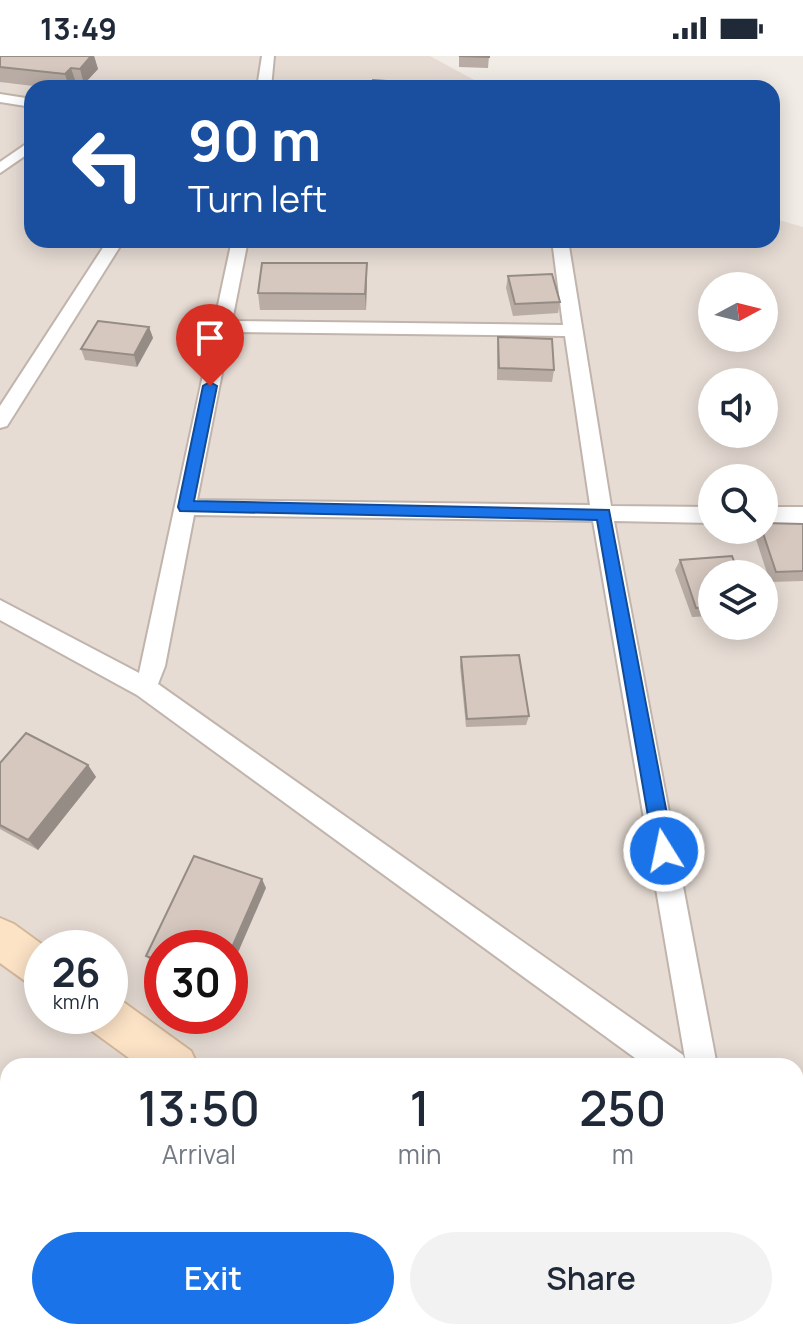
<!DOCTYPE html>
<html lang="en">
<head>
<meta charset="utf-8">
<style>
	:root { --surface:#fff; --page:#f2f2f3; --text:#1f2937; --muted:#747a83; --accent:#1a73e8 }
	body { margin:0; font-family:Manrope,sans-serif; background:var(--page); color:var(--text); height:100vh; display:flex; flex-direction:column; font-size:30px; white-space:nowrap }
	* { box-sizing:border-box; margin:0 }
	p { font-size:26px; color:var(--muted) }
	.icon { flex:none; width:44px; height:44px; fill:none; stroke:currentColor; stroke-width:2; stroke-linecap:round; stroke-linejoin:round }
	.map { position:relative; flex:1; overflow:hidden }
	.sheet { position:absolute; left:0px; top:1002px; width:804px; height:282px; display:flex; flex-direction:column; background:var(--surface); border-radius:24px 24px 0 0; box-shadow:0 4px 20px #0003 }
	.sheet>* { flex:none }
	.top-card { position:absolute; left:24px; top:24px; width:756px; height:168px; border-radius:24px; box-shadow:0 4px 20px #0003; background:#1a4fa0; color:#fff; overflow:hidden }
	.needle { width:52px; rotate:83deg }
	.buttons { position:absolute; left:698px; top:216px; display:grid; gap:16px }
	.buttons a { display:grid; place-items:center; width:80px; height:80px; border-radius:50%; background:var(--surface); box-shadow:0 4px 20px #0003; font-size:40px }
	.speed { position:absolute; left:24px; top:874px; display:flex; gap:16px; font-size:40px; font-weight:700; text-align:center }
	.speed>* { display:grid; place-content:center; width:104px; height:104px; border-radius:50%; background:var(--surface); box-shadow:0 4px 20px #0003; line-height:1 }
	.speed small { font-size:20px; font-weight:400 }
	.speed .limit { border:12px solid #d22; background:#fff; color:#111 }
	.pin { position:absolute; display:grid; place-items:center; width:68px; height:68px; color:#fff; margin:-82px -34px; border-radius:50% 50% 50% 0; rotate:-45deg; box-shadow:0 0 8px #0007 }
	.pin .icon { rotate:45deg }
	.me { position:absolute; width:88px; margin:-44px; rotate:350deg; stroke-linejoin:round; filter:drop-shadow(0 0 6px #0008) }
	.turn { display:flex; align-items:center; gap:28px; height:168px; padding:0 32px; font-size:36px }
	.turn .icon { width:104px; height:104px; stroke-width:2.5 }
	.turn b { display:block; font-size:56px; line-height:68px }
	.eta { display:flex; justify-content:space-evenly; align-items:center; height:136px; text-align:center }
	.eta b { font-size:48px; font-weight:600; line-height:56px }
	.cta { display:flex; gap:16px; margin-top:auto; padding:16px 32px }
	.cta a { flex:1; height:92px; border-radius:48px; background:var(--accent); color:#fff; font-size:32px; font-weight:600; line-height:92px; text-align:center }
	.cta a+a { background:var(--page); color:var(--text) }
	.status { display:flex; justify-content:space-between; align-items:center; height:56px; padding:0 40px; background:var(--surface); direction:ltr }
	.status svg { height:22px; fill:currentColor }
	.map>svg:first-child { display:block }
	.residential { fill:#e6dcd4; fill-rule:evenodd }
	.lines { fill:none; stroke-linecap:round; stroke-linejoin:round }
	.street-casing { stroke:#c0b4ac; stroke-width:4 }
	.secondary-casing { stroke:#d3b79a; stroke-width:4 }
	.street { fill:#fff; fill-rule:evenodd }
	.secondary { fill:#fce3c6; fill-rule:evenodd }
	.wall { fill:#b8aca4 }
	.shaded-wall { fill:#968c86 }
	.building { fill:#d6c8bf; stroke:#968c86; stroke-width:2 }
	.route { fill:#1a73e8; stroke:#114b97; stroke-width:2 }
</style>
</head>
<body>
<div class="status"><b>13:49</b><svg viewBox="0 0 49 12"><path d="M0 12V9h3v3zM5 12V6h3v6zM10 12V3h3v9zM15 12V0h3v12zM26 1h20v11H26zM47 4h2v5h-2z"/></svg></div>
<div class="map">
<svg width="803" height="1283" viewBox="0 0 803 1283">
	<rect width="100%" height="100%" fill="#f2ece6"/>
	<path class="residential" d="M 0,0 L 430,0 L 489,32 L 32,32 L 32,184 L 772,184 L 772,162 L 803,171 L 803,1283 L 0,1283 ZM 712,230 L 764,230 L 764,282 L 712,282 ZM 712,326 L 764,326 L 764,378 L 712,378 ZM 712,422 L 764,422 L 764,474 L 712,474 ZM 712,518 L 764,518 L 764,570 L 712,570 ZM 42,892 L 110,892 L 110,960 L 42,960 ZM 162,892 L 230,892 L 230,960 L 162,960 ZM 8,1010 L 796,1010 L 796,1276 L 8,1276 Z"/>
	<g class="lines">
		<g class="street-casing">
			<g id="street">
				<polygon points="262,0 274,0 271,32 257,32"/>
				<polygon points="0,38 32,43 32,51 0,46"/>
				<polygon points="32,84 32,95 0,117 0,106"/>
				<polygon points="108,184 124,184 7,370 0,372 0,350"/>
				<path d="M 232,184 L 248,184 L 232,265 L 563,269 L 552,184 L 568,184 L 611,450 L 712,451 L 712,467 L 614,465 L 717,1010 L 646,1010 L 137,639 L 0,564 L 0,544 L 139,617 ZM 230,276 L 565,280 L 590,449 L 197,444 ZM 194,459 L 593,465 L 686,1008 L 683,999 L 158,628 L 165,610 Z"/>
				<rect x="764" y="451" width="39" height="16"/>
				<polygon points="796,1173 803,1175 803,1209 796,1207"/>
				<rect x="714" y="1276" width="36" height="7"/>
			</g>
		</g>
		<g class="secondary-casing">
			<g id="secondary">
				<polygon points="0,862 14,868 47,892 42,892 42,933 28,927 0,907"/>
				<polygon points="110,940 122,945 191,995 198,1010 140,1010 92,975 86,960 110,960"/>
				<polygon points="516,1276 573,1276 576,1283 519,1283"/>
			</g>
		</g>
		<use href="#street" class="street"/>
		<use href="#secondary" class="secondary"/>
	</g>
	<g class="wall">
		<polygon points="0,0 94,0 98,13 84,28 76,27 71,32 50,32 0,26"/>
		<polygon points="459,0 489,0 488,12 459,11"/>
		<polygon points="32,125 32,141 28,130"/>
		<polygon points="367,207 366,254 260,254 258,237"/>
		<polygon points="508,220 560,246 558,257 513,260 506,232"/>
		<polygon points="149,271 153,282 137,311 85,304 81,293"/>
		<polygon points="498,281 554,314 552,326 497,324 497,292"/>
		<polygon points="803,468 803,525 770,526 754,477 756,474"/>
		<polygon points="680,504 712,518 712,560 692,561 675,514"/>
		<polygon points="461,601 529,660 526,669 466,671 460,610"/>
		<polygon points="0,707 88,709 96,721 38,794 0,773"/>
		<polygon points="266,832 162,892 162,911 154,908 146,900"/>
	</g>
	<g class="shaded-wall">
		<polygon points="91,0 94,0 98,13 84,28 80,13"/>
		<polygon points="71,12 76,27 71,32 69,32 65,18"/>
		<polygon points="367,207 367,223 366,254 365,238"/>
		<polygon points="149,271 153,282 137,311 134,299"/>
		<polygon points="88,709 96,721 38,794 28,784"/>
		<polygon points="262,823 266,832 230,915 230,896"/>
	</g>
	<g class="building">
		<polygon points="0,0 91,0 80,13 71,12 65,18 0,11"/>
		<polygon points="459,0 489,0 489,1"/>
		<polygon points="373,24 399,26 397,32 371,32"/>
		<polygon points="262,207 367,207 365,238 258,237"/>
		<polygon points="552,218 560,246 515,248 508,220"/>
		<polygon points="98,265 149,271 134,299 81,293"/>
		<polygon points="498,281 552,283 554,314 499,312"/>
		<polygon points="764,467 803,468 803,515 776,516 762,474 764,474"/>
		<polygon points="732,500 739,518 712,518 712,551 696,552 680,504"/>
		<polygon points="519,599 529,660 467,663 461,601"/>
		<polygon points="26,677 88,709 28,784 0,769 0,707"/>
		<polygon points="194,800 262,823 230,896 230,892 162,892 162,906 146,900"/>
		<polygon points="8,1094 8,1212 0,1206 0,1105"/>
		<polygon points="163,1276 259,1276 256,1283 160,1283"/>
	</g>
	<polygon class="route" points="210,326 217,330 194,445 609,454 674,795 671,802 664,805 657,802 654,795 597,464 180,455 178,451 203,330"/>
</svg>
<div class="buttons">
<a><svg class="needle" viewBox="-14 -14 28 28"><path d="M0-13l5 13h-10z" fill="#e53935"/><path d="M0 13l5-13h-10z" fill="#747a83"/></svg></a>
<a><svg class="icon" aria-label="sound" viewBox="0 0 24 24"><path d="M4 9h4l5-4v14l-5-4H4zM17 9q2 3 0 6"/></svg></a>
<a><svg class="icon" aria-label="search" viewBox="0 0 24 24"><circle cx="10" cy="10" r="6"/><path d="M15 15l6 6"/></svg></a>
<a><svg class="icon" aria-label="layers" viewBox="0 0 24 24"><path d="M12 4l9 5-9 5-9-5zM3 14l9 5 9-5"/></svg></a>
</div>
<div class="speed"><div>26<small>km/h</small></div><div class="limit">30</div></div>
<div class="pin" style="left:210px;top:330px;background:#d93025"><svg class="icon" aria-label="arrive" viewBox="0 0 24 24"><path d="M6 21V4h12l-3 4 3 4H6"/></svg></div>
<svg class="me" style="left:664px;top:795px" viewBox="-20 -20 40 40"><circle r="17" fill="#1a73e8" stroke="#fff" stroke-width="3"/><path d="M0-11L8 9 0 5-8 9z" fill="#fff"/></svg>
<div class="top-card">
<div class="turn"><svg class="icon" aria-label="left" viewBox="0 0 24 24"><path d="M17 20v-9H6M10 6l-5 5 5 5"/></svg><div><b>90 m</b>Turn left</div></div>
</div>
<section class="sheet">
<div class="eta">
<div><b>13:50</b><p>Arrival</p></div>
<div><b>1</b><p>min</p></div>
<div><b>250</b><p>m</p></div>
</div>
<div class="cta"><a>Exit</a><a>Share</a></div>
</section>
</div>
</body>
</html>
